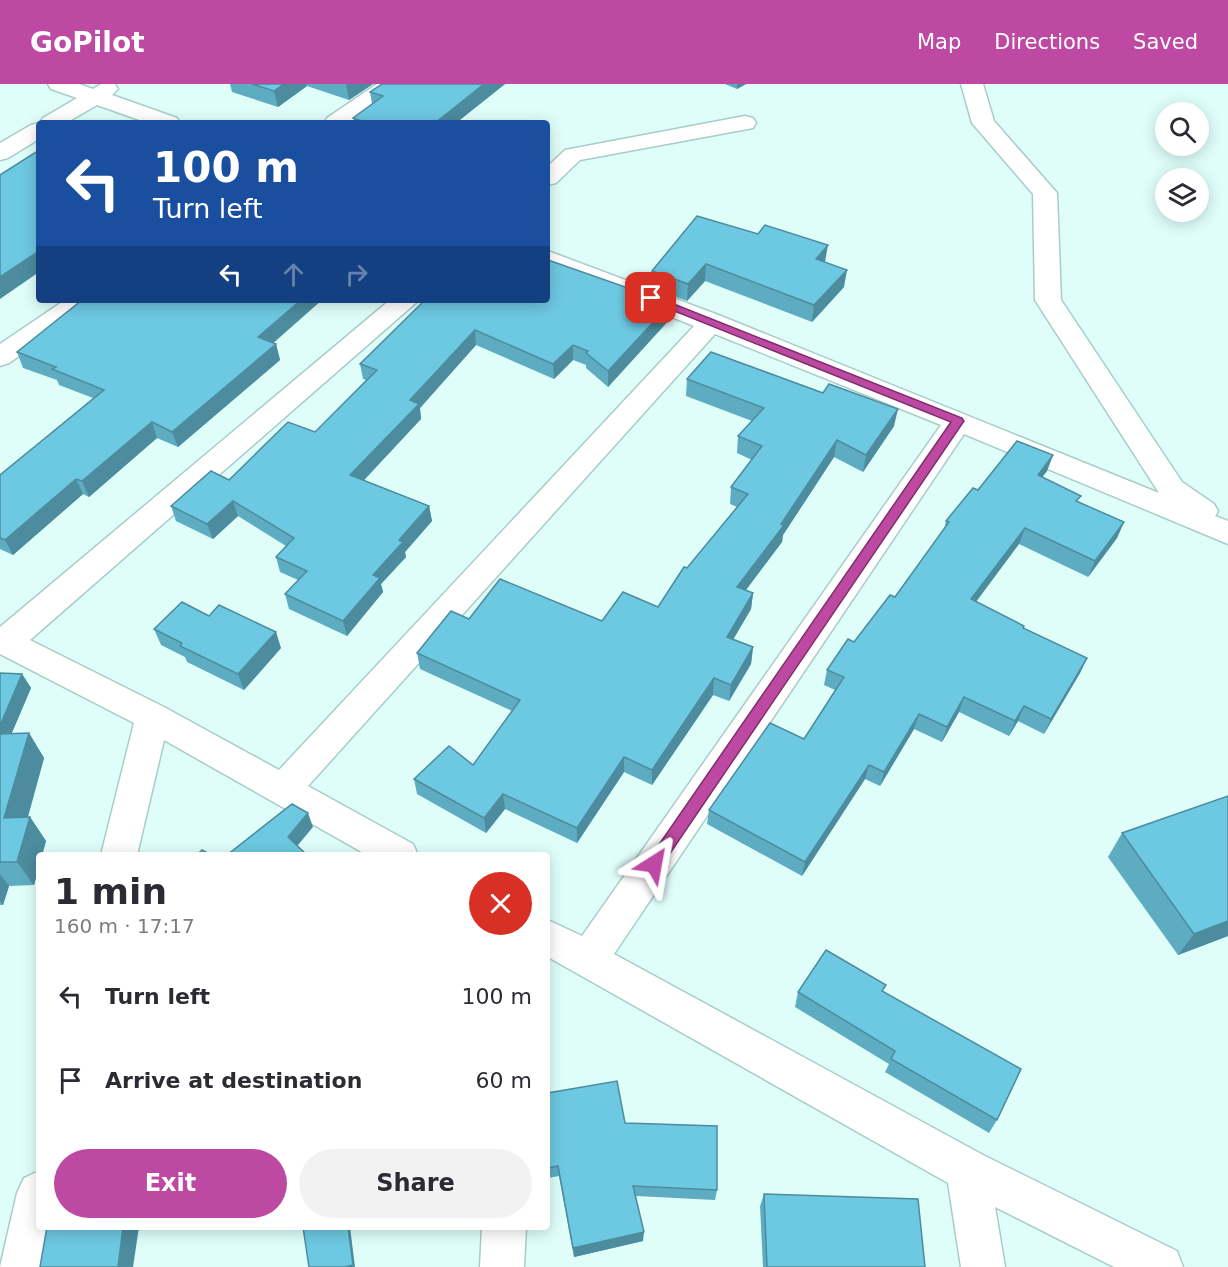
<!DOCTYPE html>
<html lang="en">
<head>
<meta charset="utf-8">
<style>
  body { margin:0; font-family:"DejaVu Sans",sans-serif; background:#f2f2f3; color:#2b2b33; height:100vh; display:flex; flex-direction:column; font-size:22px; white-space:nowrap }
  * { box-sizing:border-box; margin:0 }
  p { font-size:20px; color:#7c7c81 }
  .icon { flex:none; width:33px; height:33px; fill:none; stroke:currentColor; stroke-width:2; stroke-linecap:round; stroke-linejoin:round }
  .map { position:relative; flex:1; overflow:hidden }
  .side { position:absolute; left:36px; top:768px; width:514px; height:378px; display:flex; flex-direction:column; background:#fff; border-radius:6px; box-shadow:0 3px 15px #0003 }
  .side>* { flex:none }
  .banner { position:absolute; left:36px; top:36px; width:514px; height:183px; border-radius:6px; box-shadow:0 3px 15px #0003; background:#1a4fa0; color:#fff; overflow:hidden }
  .buttons { position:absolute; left:1155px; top:18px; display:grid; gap:12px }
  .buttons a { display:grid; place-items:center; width:54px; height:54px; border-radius:50%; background:#fff; box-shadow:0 3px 15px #0003; font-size:30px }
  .pin { position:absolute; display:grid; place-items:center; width:51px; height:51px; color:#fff; margin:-26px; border-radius:12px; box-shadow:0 3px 9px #0006 }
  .me { position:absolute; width:66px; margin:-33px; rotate:34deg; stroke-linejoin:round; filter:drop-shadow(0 0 4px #0008) }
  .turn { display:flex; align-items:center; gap:21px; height:126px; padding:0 18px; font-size:27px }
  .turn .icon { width:78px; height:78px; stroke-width:2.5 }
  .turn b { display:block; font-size:42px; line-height:51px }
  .lanes { display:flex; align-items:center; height:57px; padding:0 18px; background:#0003; justify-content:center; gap:30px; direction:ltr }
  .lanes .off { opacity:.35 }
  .round { display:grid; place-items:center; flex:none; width:63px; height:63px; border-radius:32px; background:#f2f2f3 }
  .headline { display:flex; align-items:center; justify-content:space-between; height:102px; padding:0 18px }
  h1 { font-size:36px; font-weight:700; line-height:45px }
  .primary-button { display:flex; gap:12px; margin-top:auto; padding:12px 18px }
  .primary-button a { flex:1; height:69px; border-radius:36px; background:#be49a2; color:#fff; font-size:24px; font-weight:700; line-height:69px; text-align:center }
  .primary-button a+a { background:#f2f2f3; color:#2b2b33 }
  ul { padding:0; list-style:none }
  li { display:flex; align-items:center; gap:18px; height:84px; padding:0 18px }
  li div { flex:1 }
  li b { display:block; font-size:22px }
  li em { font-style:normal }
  header { display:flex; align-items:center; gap:36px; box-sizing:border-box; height:84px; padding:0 30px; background:#be49a2; color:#fff }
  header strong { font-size:28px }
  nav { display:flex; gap:33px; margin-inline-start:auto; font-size:21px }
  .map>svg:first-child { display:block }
</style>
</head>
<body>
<header>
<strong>GoPilot</strong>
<nav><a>Map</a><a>Directions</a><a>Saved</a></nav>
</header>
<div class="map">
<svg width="1228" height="1183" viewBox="0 0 1228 1183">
  <rect width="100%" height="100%" fill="#dffefa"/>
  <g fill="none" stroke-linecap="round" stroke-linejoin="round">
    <defs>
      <g id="street">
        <path d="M 48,0 L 79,0 L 93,5 L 101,0 L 115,0 L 118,5 L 112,11 L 177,34 L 180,39 L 148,39 L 97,21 L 66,39 L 40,39 L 43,34 L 77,14 L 51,5 Z"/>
        <path d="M 377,0 L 402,0 L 349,39 L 324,39 L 327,34 Z"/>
        <path d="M 961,0 L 983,0 L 994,37 L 1057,109 L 1061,216 L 1182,398 L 1214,420 L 1218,427 L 1215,432 L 1228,437 L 1228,460 L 964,350 L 614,870 L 983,1071 L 1177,1167 L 1183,1183 L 1114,1183 L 995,1123 L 1005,1183 L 961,1183 L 948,1099 L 548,873 L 548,836 L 582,852 L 941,341 L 715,250 L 308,702 L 413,760 L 418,771 L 367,771 L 164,656 L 137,771 L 101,771 L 134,639 L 0,570 L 0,543 L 390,216 L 419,216 L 30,556 L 164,623 L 279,686 L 694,242 L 548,183 L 548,167 L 721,232 L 1159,409 L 1035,216 L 1033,110 L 972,39 Z"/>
        <path d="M 745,32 L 753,34 L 756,39 L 753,44 L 580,76 L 556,99 L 548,101 L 548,82 L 565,66 Z"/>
        <path d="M 39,39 L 39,55 L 8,74 L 0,76 L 0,59 L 31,41 Z"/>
        <path d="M 65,216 L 95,216 L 91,222 L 9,279 L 0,282 L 0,260 Z"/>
        <path d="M 39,1087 L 39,1143 L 53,1143 L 43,1183 L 0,1183 L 17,1109 L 24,1094 Z"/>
        <path d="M 482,1143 L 526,1143 L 524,1183 L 480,1183 Z"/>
      </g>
    </defs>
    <use href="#street" stroke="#a7cdc8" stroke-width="3"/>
    <use href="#street" fill="#fff" fill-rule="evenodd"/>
  </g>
  <g fill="#5eacc2">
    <path d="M 230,0 L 373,0 L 349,16 L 307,2 L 278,23 L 232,8 Z"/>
    <path d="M 382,0 L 505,0 L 456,39 L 354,39 L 353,34 L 372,20 L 370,8 Z"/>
    <path d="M 725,0 L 746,0 L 737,5 Z"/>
    <path d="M 697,132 L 825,178 L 844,203 L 812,238 L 705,197 L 687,217 L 651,203 L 652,187 Z"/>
    <path d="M 425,216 L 671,219 L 670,235 L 608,303 L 586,284 L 586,281 L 573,276 L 554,295 L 476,261 L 420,324 L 421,335 L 363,396 L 429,422 L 432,437 L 405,468 L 406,473 L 381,500 L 383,508 L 347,552 L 289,525 L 285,510 L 298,496 L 280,488 L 276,473 L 286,462 L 238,432 L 213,455 L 176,437 L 171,422 L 229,396 L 315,348 L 366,296 L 363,295 L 360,280 Z"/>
    <path d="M 273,259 L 276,260 L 280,276 L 178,363 L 157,354 L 89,413 L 83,410 L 13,471 L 0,465 L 0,391 L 93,314 L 59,301 L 57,296 L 23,284 L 17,268 Z"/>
    <path d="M 687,295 L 894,342 L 863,388 L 834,373 L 783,451 L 782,458 L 746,506 L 753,509 L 751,525 L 733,556 L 753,563 L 751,580 L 729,617 L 713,611 L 652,701 L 624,688 L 577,759 L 505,725 L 486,749 L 417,710 L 414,695 L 473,681 L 512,627 L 420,585 L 417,569 L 469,535 L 602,537 L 658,523 L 687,484 L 737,423 L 730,420 L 731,403 L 752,376 L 737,369 L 738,352 L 752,337 L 686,312 Z"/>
    <path d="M 1053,371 L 1047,387 L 1042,393 L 1078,418 L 1124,438 L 1117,454 L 1088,493 L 1019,460 L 976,518 L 1023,544 L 1087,574 L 1080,589 L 1044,650 L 1018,637 L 1009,652 L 959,628 L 942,658 L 914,645 L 880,702 L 865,695 L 802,792 L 707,740 L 709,726 L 804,655 L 835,606 L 824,601 L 827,586 L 854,558 L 895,513 L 944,446 L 946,437 L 978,406 Z"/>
    <path d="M 209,532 L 281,564 L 244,606 L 187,578 L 185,573 L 161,561 L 154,545 Z"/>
    <path d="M 0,589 L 22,590 L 31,604 L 11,650 L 29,649 L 44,674 L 28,733 L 30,733 L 46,757 L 34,801 L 9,802 L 3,821 L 0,821 Z"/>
    <path d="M 1122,749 L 1228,852 L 1178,871 L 1108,773 Z"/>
    <path d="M 798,908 L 883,908 L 997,1036 L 989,1049 L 885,988 L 889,980 L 795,923 Z"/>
    <path d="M 548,1009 L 625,1039 L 717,1106 L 715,1116 L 636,1112 L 643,1157 L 574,1173 L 559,1092 L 548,1094 Z"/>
    <path d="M 764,1110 L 925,1183 L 763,1183 L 760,1122 Z"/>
  </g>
  <g fill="#4c8c9e">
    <path d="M 284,0 L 306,0 L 307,2 L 278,23 L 274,7 Z"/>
    <path d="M 347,0 L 373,0 L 349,16 L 346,1 Z"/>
    <path d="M 484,0 L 505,0 L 456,39 L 435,39 Z"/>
    <path d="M 737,0 L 746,0 L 737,5 Z"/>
    <path d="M 828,161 L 825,178 L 813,192 L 816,175 Z"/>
    <path d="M 39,167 L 39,188 L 0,215 L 0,193 Z"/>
    <path d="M 706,180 L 705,197 L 687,217 L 688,200 Z"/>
    <path d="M 847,186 L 844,203 L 812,238 L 814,221 Z"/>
    <path d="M 301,216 L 322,216 L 262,269 L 258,253 Z"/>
    <path d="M 671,219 L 670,235 L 608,303 L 608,287 Z"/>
    <path d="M 475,246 L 476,261 L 420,324 L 421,335 L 354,407 L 350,391 L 410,316 Z"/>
    <path d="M 276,260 L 280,276 L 178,363 L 172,348 Z"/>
    <path d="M 573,261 L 573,276 L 554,295 L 553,280 Z"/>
    <path d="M 898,325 L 894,342 L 863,388 L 866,371 Z"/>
    <path d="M 152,338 L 157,354 L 89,413 L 82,397 Z"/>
    <path d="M 837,356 L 834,373 L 783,451 L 782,458 L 736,519 L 737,503 L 781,440 Z"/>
    <path d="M 1053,371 L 1047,387 L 1032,407 L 1038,391 Z"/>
    <path d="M 76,395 L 83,410 L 13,471 L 5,456 Z"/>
    <path d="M 233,417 L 238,432 L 213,455 L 207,440 Z"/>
    <path d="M 429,422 L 432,437 L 405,468 L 406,473 L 381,500 L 383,508 L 347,552 L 343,537 L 373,491 L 399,456 Z"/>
    <path d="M 1124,438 L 1117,454 L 1088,493 L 1095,477 Z"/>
    <path d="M 1025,444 L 1019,460 L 966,531 L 971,515 Z"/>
    <path d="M 753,509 L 751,525 L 725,569 L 727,553 Z"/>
    <path d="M 276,548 L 281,564 L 244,606 L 238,590 Z"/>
    <path d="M 753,563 L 751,580 L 729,617 L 731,601 Z"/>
    <path d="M 1087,574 L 1080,589 L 1044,650 L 1051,635 Z"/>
    <path d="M 22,590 L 31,604 L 3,670 L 0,666 L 0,642 Z"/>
    <path d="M 714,594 L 713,611 L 652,701 L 652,686 Z"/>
    <path d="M 964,613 L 959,628 L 942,658 L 947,643 Z"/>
    <path d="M 1024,622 L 1018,637 L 1009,652 L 1015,637 Z"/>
    <path d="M 919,630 L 914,645 L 880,702 L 884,688 Z"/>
    <path d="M 29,649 L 44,674 L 21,757 L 4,734 Z"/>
    <path d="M 624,673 L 624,688 L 577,759 L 577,744 Z"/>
    <path d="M 869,681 L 865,695 L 802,792 L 805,778 Z"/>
    <path d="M 503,710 L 505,725 L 486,749 L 484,734 Z"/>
    <path d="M 308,729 L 313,743 L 293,767 L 288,753 Z"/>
    <path d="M 30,733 L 46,757 L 42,771 L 39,771 L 39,782 L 34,801 L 17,778 Z"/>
    <path d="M 0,790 L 9,802 L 3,821 L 0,817 Z"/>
    <path d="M 1228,837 L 1228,852 L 1178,871 L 1194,850 Z"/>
    <path d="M 123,1143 L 139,1143 L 133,1183 L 118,1183 Z"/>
    <path d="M 348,1143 L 350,1143 L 355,1183 L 345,1183 Z"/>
    <path d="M 644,1148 L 643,1157 L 574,1173 L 573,1164 Z"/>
  </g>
  <g fill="#6dc8e1" stroke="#4c8c9e" stroke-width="1.5">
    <path d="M 252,0 L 284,0 L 274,7 Z"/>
    <path d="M 382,0 L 484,0 L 435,39 L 367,39 L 353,34 L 383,12 L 370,8 Z"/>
    <path d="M 39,66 L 39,167 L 0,193 L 0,91 Z"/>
    <path d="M 697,132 L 758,150 L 765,141 L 828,161 L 816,175 L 847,186 L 814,221 L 706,180 L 688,200 L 652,187 Z"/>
    <path d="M 548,176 L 671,219 L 608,287 L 586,269 L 588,267 L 573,261 L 553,280 L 475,246 L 410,316 L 419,320 L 350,391 L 429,422 L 399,456 L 403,458 L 373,491 L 380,494 L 343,537 L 285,510 L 307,487 L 276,473 L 294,454 L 233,417 L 207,440 L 171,422 L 211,387 L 229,396 L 288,338 L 315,348 L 377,286 L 360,280 L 425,216 L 548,216 Z"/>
    <path d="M 82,216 L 301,216 L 258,253 L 276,260 L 172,348 L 152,338 L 82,397 L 76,395 L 5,456 L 0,454 L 0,391 L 104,306 L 52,285 L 56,283 L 17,268 Z"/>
    <path d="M 711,268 L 823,309 L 829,300 L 898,325 L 866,371 L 837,356 L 781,440 L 784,441 L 737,503 L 753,509 L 727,553 L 753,563 L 731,601 L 714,594 L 652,686 L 624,673 L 577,744 L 503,710 L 484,734 L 414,695 L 449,662 L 473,681 L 520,616 L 417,569 L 451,527 L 469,535 L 500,495 L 602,537 L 623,508 L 658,523 L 684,483 L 687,484 L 748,410 L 731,403 L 762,362 L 738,352 L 764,324 L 687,295 Z"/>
    <path d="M 1017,357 L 1053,371 L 1038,391 L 1081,412 L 1076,417 L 1124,438 L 1095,477 L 1025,444 L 971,515 L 1024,542 L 1023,544 L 1087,574 L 1051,635 L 1024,622 L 1015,637 L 964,613 L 947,643 L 919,630 L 884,688 L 869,681 L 805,778 L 709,726 L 770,639 L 804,655 L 844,593 L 827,586 L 848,555 L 854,558 L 890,511 L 895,513 L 949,438 L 946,437 L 973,404 L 978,406 Z"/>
    <path d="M 182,518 L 209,532 L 219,521 L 276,548 L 238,590 L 180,562 L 182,559 L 154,545 Z"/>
    <path d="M 0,589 L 22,590 L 0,642 Z"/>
    <path d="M 29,649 L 4,734 L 30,733 L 17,778 L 0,778 L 0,650 Z"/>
    <path d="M 1228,712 L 1228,837 L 1194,850 L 1122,749 Z"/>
    <path d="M 292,720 L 308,729 L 288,753 L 307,771 L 227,771 Z"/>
    <path d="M 202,766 L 211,771 L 197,771 Z"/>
    <path d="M 826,866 L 886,901 L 882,907 L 1021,985 L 997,1036 L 891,975 L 895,967 L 798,908 Z"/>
    <path d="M 617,997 L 625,1039 L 717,1042 L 717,1106 L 633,1102 L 644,1148 L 573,1164 L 558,1082 L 548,1084 L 548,1009 Z"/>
    <path d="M 764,1110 L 918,1115 L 925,1183 L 767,1183 Z"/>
    <path d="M 47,1143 L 123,1143 L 118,1183 L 40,1183 Z"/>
    <path d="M 303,1143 L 348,1143 L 353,1181 L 345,1183 L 309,1183 Z"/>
  </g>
  <path fill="#be49a2" stroke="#7c2f69" stroke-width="1.5" d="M 651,211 L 962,334 L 964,337 L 660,784 L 654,786 L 649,784 L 647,780 L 649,775 L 951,338 L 647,216 L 647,212 Z"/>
</svg>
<div class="buttons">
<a><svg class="icon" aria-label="search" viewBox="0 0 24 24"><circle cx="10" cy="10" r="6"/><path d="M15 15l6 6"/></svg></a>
<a><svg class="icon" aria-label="layers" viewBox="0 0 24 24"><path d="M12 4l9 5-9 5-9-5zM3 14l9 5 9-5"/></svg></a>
</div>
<div class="pin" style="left:651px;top:214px;background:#d93025"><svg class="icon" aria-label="arrive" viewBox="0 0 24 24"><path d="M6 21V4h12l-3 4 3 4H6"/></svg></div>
<svg class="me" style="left:654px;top:780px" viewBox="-20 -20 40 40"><path d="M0-17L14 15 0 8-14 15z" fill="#be49a2" stroke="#fff" stroke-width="4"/></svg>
<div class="banner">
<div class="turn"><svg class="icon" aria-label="left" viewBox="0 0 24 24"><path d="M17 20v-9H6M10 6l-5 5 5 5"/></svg><div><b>100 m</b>Turn left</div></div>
<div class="lanes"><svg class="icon" aria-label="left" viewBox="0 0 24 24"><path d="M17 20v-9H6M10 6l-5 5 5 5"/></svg><svg class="icon off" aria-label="ahead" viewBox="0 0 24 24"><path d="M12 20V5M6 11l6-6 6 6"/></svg><svg class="icon off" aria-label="right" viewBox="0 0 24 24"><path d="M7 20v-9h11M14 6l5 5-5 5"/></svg></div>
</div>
<section class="side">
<div class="headline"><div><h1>1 min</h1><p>160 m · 17:17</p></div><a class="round" style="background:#d93025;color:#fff"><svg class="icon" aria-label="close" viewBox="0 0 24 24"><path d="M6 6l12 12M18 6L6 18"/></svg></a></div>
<ul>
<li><svg class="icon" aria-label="left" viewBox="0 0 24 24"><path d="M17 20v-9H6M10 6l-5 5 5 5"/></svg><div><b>Turn left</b></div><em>100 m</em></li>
<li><svg class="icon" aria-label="arrive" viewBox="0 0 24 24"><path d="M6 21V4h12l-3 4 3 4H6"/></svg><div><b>Arrive at destination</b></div><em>60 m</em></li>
</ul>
<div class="primary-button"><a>Exit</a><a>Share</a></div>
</section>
</div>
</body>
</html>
